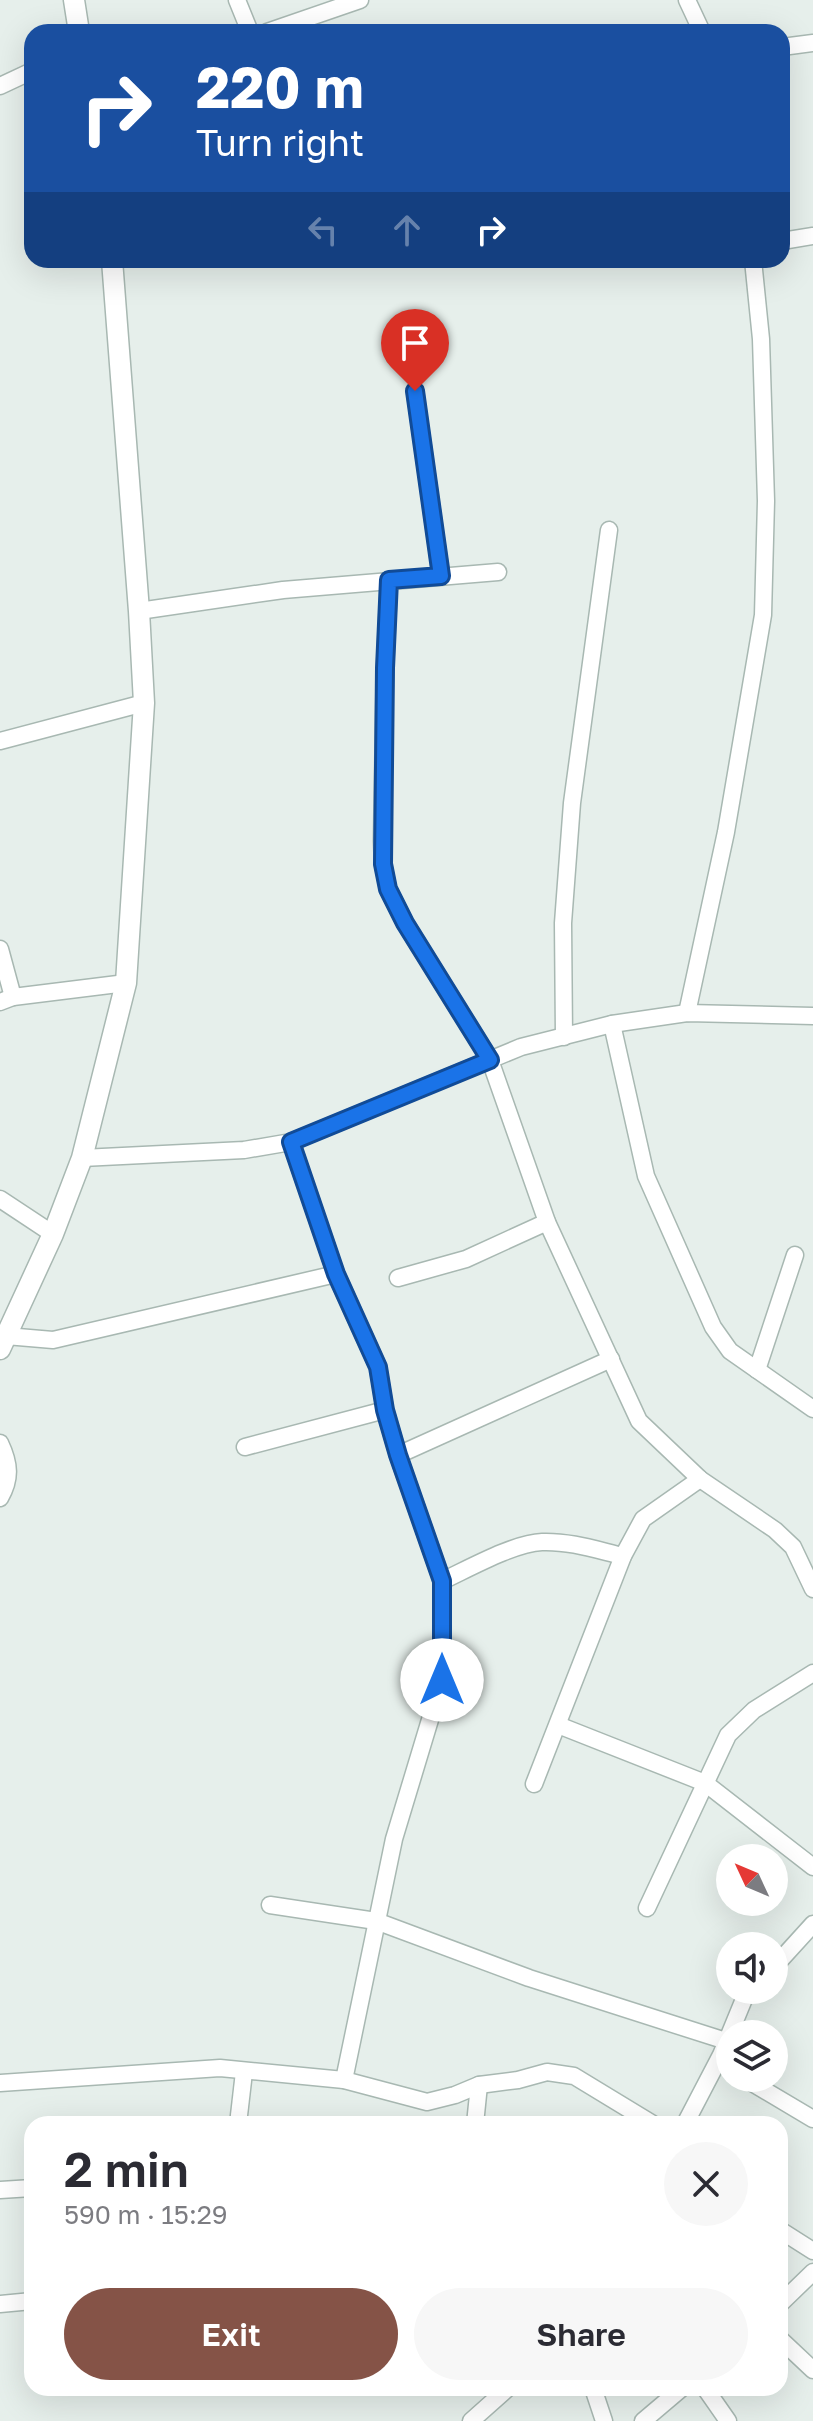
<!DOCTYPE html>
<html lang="en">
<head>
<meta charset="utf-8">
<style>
  body { margin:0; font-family:"Golos Text",sans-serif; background:#f7f7f7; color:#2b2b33; height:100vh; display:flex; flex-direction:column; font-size:30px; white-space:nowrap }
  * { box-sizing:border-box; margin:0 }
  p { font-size:26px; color:#7c7c81 }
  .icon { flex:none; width:44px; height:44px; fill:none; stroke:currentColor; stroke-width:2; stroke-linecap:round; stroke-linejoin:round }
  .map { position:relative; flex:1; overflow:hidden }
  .side { position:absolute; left:24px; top:2116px; width:764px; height:280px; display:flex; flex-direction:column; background:#fff; border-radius:24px; box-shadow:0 8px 32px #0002 }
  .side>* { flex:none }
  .hud { position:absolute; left:24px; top:24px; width:766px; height:244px; border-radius:24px; box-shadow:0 8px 32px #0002; background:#1a4fa0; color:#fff; overflow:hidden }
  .needle { width:52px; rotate:314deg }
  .controls { position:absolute; left:716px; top:1844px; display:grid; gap:16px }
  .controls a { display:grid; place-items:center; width:72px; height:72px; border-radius:50%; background:#fff; box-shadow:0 8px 32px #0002; font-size:40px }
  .pin { position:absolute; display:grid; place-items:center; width:68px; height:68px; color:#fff; margin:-82px -34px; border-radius:50% 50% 50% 0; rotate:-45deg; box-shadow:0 0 8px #0007 }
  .pin .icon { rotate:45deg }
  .me { position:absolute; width:88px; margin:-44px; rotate:0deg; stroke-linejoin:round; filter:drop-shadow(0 0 6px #0008) }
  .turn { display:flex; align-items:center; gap:28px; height:168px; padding:0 40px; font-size:36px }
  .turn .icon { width:104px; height:104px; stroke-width:2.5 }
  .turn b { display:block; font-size:56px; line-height:68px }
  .lanes { display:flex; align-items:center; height:76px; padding:0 40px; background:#0003; justify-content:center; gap:40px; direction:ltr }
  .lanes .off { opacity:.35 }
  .round { display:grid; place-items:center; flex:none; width:84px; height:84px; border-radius:42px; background:#f7f7f7 }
  .overview { display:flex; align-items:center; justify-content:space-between; height:136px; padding:0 40px }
  h1 { font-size:48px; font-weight:600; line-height:60px }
  .button { display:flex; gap:16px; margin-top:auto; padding:16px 40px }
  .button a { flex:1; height:92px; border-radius:48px; background:#855347; color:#fff; font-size:32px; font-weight:600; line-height:92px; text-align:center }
  .button a+a { background:#f7f7f7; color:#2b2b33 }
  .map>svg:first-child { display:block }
</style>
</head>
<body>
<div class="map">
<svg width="813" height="2421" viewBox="0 0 813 2421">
  <rect width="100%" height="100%" fill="#e6efeb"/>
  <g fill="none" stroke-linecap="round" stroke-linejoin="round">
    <defs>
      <g id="minor">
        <path d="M 237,0 L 250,32"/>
        <path d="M 687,0 L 702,32"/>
        <path d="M 267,32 L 360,0"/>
        <path d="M 782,47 L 813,43"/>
        <path d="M 0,86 L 32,71"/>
        <path d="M 782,241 L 813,236"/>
        <path d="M 415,391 L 441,576"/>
        <path d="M 389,580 L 385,668 L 382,841 L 383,864 L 388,889 L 405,923 L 490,1060 L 547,1222 L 639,1421 L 700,1479 L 775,1530 L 793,1547 L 813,1589"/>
        <path d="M 139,611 L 283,590 L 498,572"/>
        <path d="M 0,741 L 144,703"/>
        <path d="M 0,949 L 13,997"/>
        <path d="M 0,1002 L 13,997 L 126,983"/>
        <path d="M 687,1013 L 726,832 L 763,615 L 766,501 L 761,339 L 753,260"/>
        <path d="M 612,1024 L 646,1176 L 713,1327 L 730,1351 L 813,1409"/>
        <path d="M 564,1037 L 563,923 L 572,803 L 609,530"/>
        <path d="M 291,1142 L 336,1274 L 378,1367 L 385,1410 L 398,1455 L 442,1581 L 442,1680 L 394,1839 L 344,2080"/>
        <path d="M 82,1158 L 244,1150 L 291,1142 L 521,1047 L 612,1024 L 687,1013 L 813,1016"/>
        <path d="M 0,1199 L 53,1234"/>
        <path d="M 398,1278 L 466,1259 L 547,1222"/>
        <path d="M 6,1336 L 53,1340 L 336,1274"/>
        <path d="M 757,1370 L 795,1255"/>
        <path d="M 0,1443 C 10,1464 11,1479 0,1498"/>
        <path d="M 245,1447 L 385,1410"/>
        <path d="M 398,1455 L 611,1359"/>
        <path d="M 442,1581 C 468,1569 514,1543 542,1542 C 570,1541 597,1550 623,1556"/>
        <path d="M 558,1725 L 705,1783 L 813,1867"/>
        <path d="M 534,1784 L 623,1556 L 643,1519 L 700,1479"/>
        <path d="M 270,1905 L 376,1921 L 529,1978 L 726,2041"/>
        <path d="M 647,1908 L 728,1735 L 754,1710 L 813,1673"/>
        <path d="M 774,1967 L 813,1924"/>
        <path d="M 744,2078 L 813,2119"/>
        <path d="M 0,2083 L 220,2068 L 344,2080 L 427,2102 L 455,2095 L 479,2085 L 518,2080 L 547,2072 L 574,2076 L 653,2124"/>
        <path d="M 238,2124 L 244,2072"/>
        <path d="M 475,2124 L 479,2085"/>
        <path d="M 685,2124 L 721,2055 L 744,1999 L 753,1990"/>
        <path d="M 0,2190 L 32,2188"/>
        <path d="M 780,2230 L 813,2251"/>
        <path d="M 0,2304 L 32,2301"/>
        <path d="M 780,2304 L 813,2272"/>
        <path d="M 780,2339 L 813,2370"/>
        <path d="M 593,2388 L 604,2421"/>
        <path d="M 705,2388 L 728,2421"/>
        <path d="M 471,2421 L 508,2388"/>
        <path d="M 643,2421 L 682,2388"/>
      </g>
      <g id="tertiary">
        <path d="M 74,0 L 79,32"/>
        <path d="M 0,1349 L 53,1234 L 82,1158 L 126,983 L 144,703 L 139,611 L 112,260"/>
      </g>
    </defs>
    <use href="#minor" stroke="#a8b8b2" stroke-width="19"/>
    <use href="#tertiary" stroke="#a8b8b2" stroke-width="23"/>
    <use href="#minor" stroke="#fff" stroke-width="16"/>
    <use href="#tertiary" stroke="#fff" stroke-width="20"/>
  </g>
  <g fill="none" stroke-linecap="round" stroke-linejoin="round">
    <defs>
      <path id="route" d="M 415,391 L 441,576 L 389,580 L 385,668 L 383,864 L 388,889 L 405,923 L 490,1060 L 291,1142 L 336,1274 L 378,1367 L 385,1410 L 398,1455 L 442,1581 L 442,1680"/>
    </defs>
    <use href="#route" stroke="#114b97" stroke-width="20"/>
    <use href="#route" stroke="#1a73e8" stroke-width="14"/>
  </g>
</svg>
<div class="controls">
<a><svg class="needle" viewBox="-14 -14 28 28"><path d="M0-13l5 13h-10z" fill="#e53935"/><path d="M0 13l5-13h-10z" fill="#7c7c81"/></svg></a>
<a><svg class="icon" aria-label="sound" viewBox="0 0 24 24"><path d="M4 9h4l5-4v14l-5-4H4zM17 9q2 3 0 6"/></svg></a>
<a><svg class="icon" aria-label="layers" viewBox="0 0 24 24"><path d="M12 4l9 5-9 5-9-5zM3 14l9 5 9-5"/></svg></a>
</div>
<div class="pin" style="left:415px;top:391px;background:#d93025"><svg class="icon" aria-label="arrive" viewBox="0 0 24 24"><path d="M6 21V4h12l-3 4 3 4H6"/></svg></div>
<svg class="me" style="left:442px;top:1680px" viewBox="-20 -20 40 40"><circle r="19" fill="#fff"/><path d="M0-13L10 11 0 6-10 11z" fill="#1a73e8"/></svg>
<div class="hud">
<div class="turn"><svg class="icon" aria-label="right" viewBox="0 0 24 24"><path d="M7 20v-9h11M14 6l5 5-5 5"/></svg><div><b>220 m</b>Turn right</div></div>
<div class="lanes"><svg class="icon off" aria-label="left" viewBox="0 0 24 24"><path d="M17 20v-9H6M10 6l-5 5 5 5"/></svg><svg class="icon off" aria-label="ahead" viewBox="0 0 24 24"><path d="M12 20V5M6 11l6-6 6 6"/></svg><svg class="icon" aria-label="right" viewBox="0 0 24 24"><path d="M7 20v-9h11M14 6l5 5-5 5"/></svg></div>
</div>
<section class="side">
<div class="overview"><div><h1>2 min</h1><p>590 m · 15:29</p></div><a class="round"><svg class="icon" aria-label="close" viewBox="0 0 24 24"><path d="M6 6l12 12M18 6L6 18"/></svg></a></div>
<div class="button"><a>Exit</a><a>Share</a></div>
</section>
</div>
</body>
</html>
